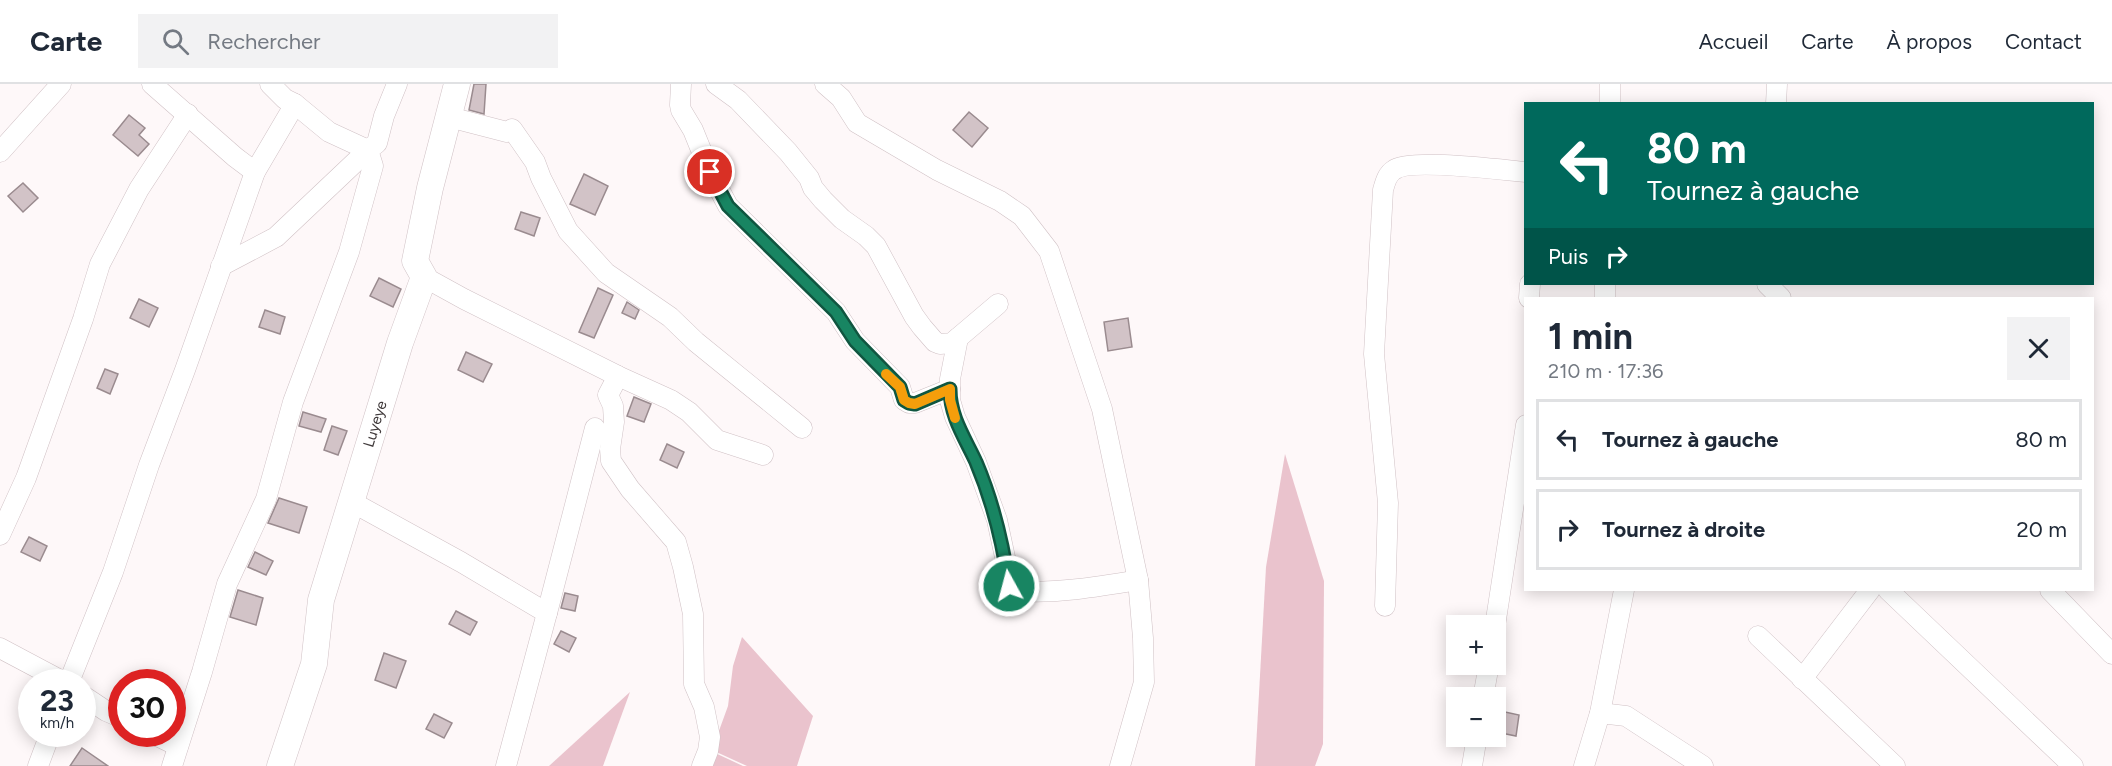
<!DOCTYPE html>
<html lang="fr">
<head>
<meta charset="utf-8">
<style>
  body { margin:0; font-family:Figtree,sans-serif; background:#f2f2f3; color:#1f2937; height:100vh; display:flex; flex-direction:column; font-size:22px; white-space:nowrap }
  * { box-sizing:border-box; margin:0 }
  p { font-size:20px; color:#747a83 }
  .icon { flex:none; width:33px; height:33px; fill:none; stroke:currentColor; stroke-width:2; stroke-linecap:round; stroke-linejoin:round }
  .map { position:relative; flex:1; overflow:hidden }
  .side { position:absolute; left:1524px; top:213px; width:570px; height:294px; display:flex; flex-direction:column; background:#fff; border-radius:0px; box-shadow:0 3px 15px #0003 }
  .side>* { flex:none }
  .hud { position:absolute; left:1524px; top:18px; width:570px; height:183px; border-radius:0px; box-shadow:0 3px 15px #0003; background:#00695c; color:#fff; overflow:hidden }
  .buttons { position:absolute; left:1446px; top:531px; display:grid; gap:12px }
  .buttons a { display:grid; place-items:center; width:60px; height:60px; border-radius:0px; background:#fff; box-shadow:0 3px 15px #0003; font-size:30px }
  .speed { position:absolute; left:18px; top:585px; display:flex; gap:12px; font-size:30px; font-weight:700; text-align:center }
  .speed>* { display:grid; place-content:center; width:78px; height:78px; border-radius:50%; background:#fff; box-shadow:0 3px 15px #0003; line-height:1 }
  .speed small { font-size:15px; font-weight:400 }
  .speed .limit { border:9px solid #d22; background:#fff; color:#111 }
  .pin { position:absolute; display:grid; place-items:center; width:51px; height:51px; color:#fff; margin:-26px; border:3px solid #fff; border-radius:50%; box-shadow:0 2px 6px #0007 }
  .me { position:absolute; width:66px; margin:-33px; rotate:353deg; stroke-linejoin:round; filter:drop-shadow(0 0 4px #0008) }
  .turn { display:flex; align-items:center; gap:21px; height:126px; padding:0 24px; font-size:27px }
  .turn .icon { width:78px; height:78px; stroke-width:2.5 }
  .turn b { display:block; font-size:42px; line-height:51px }
  .then { display:flex; align-items:center; height:57px; padding:0 24px; background:#0003; gap:12px; font-size:22px }
  .round { display:grid; place-items:center; flex:none; width:63px; height:63px; border-radius:0px; background:#f2f2f3 }
  .headline { display:flex; align-items:center; justify-content:space-between; height:102px; padding:0 24px }
  h1 { font-size:36px; font-weight:700; line-height:45px }
  ul { padding:0; list-style:none }
  li { display:flex; align-items:center; gap:18px; height:81px; margin:0 12px 9px; padding:0 12px; border:3px solid #e0e1e3; border-radius:0px }
  li div { flex:1 }
  li b { display:block; font-size:22px }
  li em { font-style:normal }
  header { display:flex; align-items:center; gap:36px; box-sizing:border-box; height:84px; padding:0 30px; background:#fff; border-bottom:2px solid #e0e1e3 }
  header strong { font-size:28px }
  nav { display:flex; gap:33px; margin-inline-start:auto; font-size:21px }
  .search { width:420px; height:54px; background:#f2f2f3; display:flex; align-items:center; gap:15px; box-sizing:border-box; padding:0 21px; border-radius:0px; color:#747a83; font-size:22px }
  .map>svg:first-child { display:block }
</style>
</head>
<body>
<header>
<strong>Carte</strong>
<div class="search"><svg class="icon" aria-label="search" viewBox="0 0 24 24"><circle cx="10" cy="10" r="6"/><path d="M15 15l6 6"/></svg>Rechercher</div>
<nav><a>Accueil</a><a>Carte</a><a>À propos</a><a>Contact</a></nav>
</header>
<div class="map">
<svg width="2112" height="682" viewBox="0 0 2112 682">
  <rect width="100%" height="100%" fill="#fef8f9"/>
  <g fill="#eac3cd">
    <path d="M 1285,370 L 1324,497 L 1323,660 L 1315,682 L 1255,682 L 1266,483 Z"/>
    <path d="M 742,553 L 813,632 L 797,682 L 747,682 L 712,666 L 728,622 L 733,582 Z"/>
    <path d="M 630,608 L 603,682 L 549,682 Z"/>
    <path d="M 713,668 L 743,682 L 706,682 Z"/>
  </g>
  <g fill="#d2c3c7" stroke="#9a8b8f" stroke-width="1.5">
    <path d="M 474,0 L 486,0 L 484,30 L 469,26 Z"/>
    <path d="M 969,28 L 988,44 L 972,63 L 953,46 Z"/>
    <path d="M 129,31 L 145,44 L 139,51 L 149,60 L 138,72 L 113,51 Z"/>
    <path d="M 584,90 L 608,102 L 595,131 L 570,120 Z"/>
    <path d="M 23,99 L 38,114 L 23,128 L 8,112 Z"/>
    <path d="M 521,128 L 540,134 L 534,152 L 515,145 Z"/>
    <path d="M 379,194 L 401,205 L 393,223 L 370,212 Z"/>
    <path d="M 598,204 L 613,211 L 594,254 L 579,248 Z"/>
    <path d="M 139,215 L 158,224 L 149,243 L 130,234 Z"/>
    <path d="M 627,218 L 639,226 L 635,235 L 622,229 Z"/>
    <path d="M 265,226 L 285,233 L 280,250 L 259,243 Z"/>
    <path d="M 1128,234 L 1132,263 L 1108,267 L 1104,238 Z"/>
    <path d="M 466,268 L 492,280 L 483,298 L 458,286 Z"/>
    <path d="M 105,285 L 118,290 L 110,310 L 97,304 Z"/>
    <path d="M 634,313 L 651,320 L 644,338 L 627,332 Z"/>
    <path d="M 303,328 L 326,335 L 321,348 L 299,342 Z"/>
    <path d="M 332,342 L 347,347 L 338,371 L 324,366 Z"/>
    <path d="M 667,360 L 684,368 L 677,384 L 660,376 Z"/>
    <path d="M 279,414 L 307,423 L 299,449 L 268,439 Z"/>
    <path d="M 29,453 L 47,462 L 40,477 L 21,468 Z"/>
    <path d="M 255,468 L 273,477 L 266,491 L 248,483 Z"/>
    <path d="M 238,506 L 263,514 L 256,541 L 230,533 Z"/>
    <path d="M 565,509 L 578,512 L 575,527 L 561,524 Z"/>
    <path d="M 456,527 L 477,538 L 470,551 L 449,540 Z"/>
    <path d="M 561,547 L 576,554 L 569,568 L 554,560 Z"/>
    <path d="M 384,569 L 406,577 L 396,604 L 375,596 Z"/>
    <path d="M 1496,626 L 1519,631 L 1516,652 L 1496,648 Z"/>
    <path d="M 434,630 L 452,639 L 444,654 L 426,645 Z"/>
    <path d="M 82,664 L 108,682 L 70,682 Z"/>
  </g>
  <g fill="none" stroke-linecap="round" stroke-linejoin="round">
    <defs>
      <g id="minor">
        <path d="M 152,0 L 235,73 L 255,88"/>
        <path d="M 681,0 L 680,21 L 681,26 L 693,46 L 710,88 L 728,122 L 836,228 L 855,257 L 900,303 L 904,316 L 909,319 L 915,319 L 950,305"/>
        <path d="M 716,0 L 738,16 L 788,68 L 809,94 L 813,104 L 823,116 L 842,135 L 866,152 L 876,162 L 914,232 L 922,243 L 935,258 L 940,260 L 952,259 L 998,220"/>
        <path d="M 825,0 L 841,14 L 857,39 L 937,86 L 1000,117 L 1022,132 L 1049,167 L 1102,325 L 1138,496 L 1143,554 L 1144,598 L 1120,682"/>
        <path d="M 1610,20 L 1610,0"/>
        <path d="M 1776,20 L 1777,0"/>
        <path d="M 449,33 L 507,48 L 512,45 L 535,78 L 541,94 L 568,147 L 606,189 L 670,233 L 696,258 L 802,344"/>
        <path d="M 0,68 L 61,0"/>
        <path d="M 221,182 L 276,153 L 368,66 L 329,48 L 295,20 L 285,15 L 270,0"/>
        <path d="M 424,193 L 464,215 L 618,292 L 671,316 L 689,328 L 717,356 L 763,371"/>
        <path d="M 1767,200 L 1781,214"/>
        <path d="M 1529,214 L 1530,200"/>
        <path d="M 1605,214 L 1605,200"/>
        <path d="M 958,254 L 950,295 L 950,316 L 955,333 L 976,378 L 997,436 L 1006,478 L 1010,505 L 1013,507 C 1055,510 1097,503 1138,496"/>
        <path d="M 618,292 L 608,311 L 613,322 L 614,338 L 610,365 L 611,377 L 630,405 L 676,458 L 683,483 L 693,530 L 694,600 L 704,623 L 710,653 L 708,667 L 702,682"/>
        <path d="M 350,417 L 461,478 L 547,529 L 506,682"/>
        <path d="M 0,451 L 26,394 L 83,235 L 100,180 L 139,105 L 188,30"/>
        <path d="M 1888,506 L 2073,682"/>
        <path d="M 2050,506 L 2112,570"/>
        <path d="M 1385,522 L 1388,419 L 1374,270 L 1383,106 C 1385,99 1387,90 1394,86 C 1410,74 1502,86 1526,88"/>
        <path d="M 547,529 L 595,344"/>
        <path d="M 1495,542 L 1526,341"/>
        <path d="M 1758,552 L 1895,682"/>
        <path d="M 0,564 L 64,598"/>
        <path d="M 1802,595 L 1870,506"/>
        <path d="M 69,598 L 113,488 L 149,381 L 185,286 L 255,88 L 295,20"/>
        <path d="M 82,611 L 106,627 L 122,634"/>
        <path d="M 1483,614 L 1489,580"/>
        <path d="M 1600,629 L 1626,632 L 1703,682"/>
        <path d="M 153,650 L 178,662"/>
        <path d="M 38,682 L 50,650"/>
        <path d="M 172,682 L 202,588 L 227,500 L 266,415 L 293,318 L 349,168 L 373,82 L 368,66 L 377,59 L 384,32 L 397,0"/>
        <path d="M 1472,682 L 1477,652"/>
        <path d="M 1584,682 L 1600,629 L 1624,506"/>
      </g>
      <g id="tertiary">
        <path id="s1" d="M 280,682 L 314,580 L 321,516 L 400,259 L 424,193 L 415,177 L 430,104 L 457,0"/>
      </g>
    </defs>
    <use href="#minor" stroke="#d0c1c5" stroke-width="21"/>
    <use href="#tertiary" stroke="#d0c1c5" stroke-width="27"/>
    <use href="#minor" stroke="#fff" stroke-width="20"/>
    <use href="#tertiary" stroke="#fff" stroke-width="26"/>
  </g>
  <g fill="none" stroke-linecap="round" stroke-linejoin="round">
    <defs>
      <path id="route" d="M 710,88 L 728,122 L 836,228 L 855,257 L 900,303 L 904,316 L 909,319 L 915,320 L 950,305 C 950,333 965,354 976,378 C 993,418 1003,460 1009,502"/>
    </defs>
    <use href="#route" stroke="#105640" stroke-width="15"/>
    <use href="#route" stroke="#188562" stroke-width="10"/>
    <path stroke="#f59e0b" stroke-width="10" d="M 886,290 L 900,303 L 904,316 L 909,319 L 915,320 L 950,305 L 950,316 L 955,334"/>
  </g>
  <g text-anchor="middle" stroke-width="6" stroke-linejoin="round" paint-order="stroke">
    <g font-size="15" fill="#413b3c" stroke="#fff">
      <text dy="5" stroke="none"><textPath href="#s1" startOffset="356">Luyeye</textPath></text>
    </g>
  </g>
</svg>
<div class="buttons">
<a>+</a>
<a>−</a>
</div>
<div class="speed"><div>23<small>km/h</small></div><div class="limit">30</div></div>
<div class="pin" style="left:710px;top:88px;background:#d93025"><svg class="icon" aria-label="arrive" viewBox="0 0 24 24"><path d="M6 21V4h12l-3 4 3 4H6"/></svg></div>
<svg class="me" style="left:1009px;top:502px" viewBox="-20 -20 40 40"><circle r="17" fill="#188562" stroke="#fff" stroke-width="3"/><path d="M0-11L8 9 0 5-8 9z" fill="#fff"/></svg>
<div class="hud">
<div class="turn"><svg class="icon" aria-label="left" viewBox="0 0 24 24"><path d="M17 20v-9H6M10 6l-5 5 5 5"/></svg><div><b>80 m</b>Tournez à gauche</div></div>
<div class="then">Puis<svg class="icon" aria-label="right" viewBox="0 0 24 24"><path d="M7 20v-9h11M14 6l5 5-5 5"/></svg></div>
</div>
<section class="side">
<div class="headline"><div><h1>1 min</h1><p>210 m · 17:36</p></div><a class="round"><svg class="icon" aria-label="close" viewBox="0 0 24 24"><path d="M6 6l12 12M18 6L6 18"/></svg></a></div>
<ul>
<li><svg class="icon" aria-label="left" viewBox="0 0 24 24"><path d="M17 20v-9H6M10 6l-5 5 5 5"/></svg><div><b>Tournez à gauche</b></div><em>80 m</em></li>
<li><svg class="icon" aria-label="right" viewBox="0 0 24 24"><path d="M7 20v-9h11M14 6l5 5-5 5"/></svg><div><b>Tournez à droite</b></div><em>20 m</em></li>
</ul>
</section>
</div>
</body>
</html>
